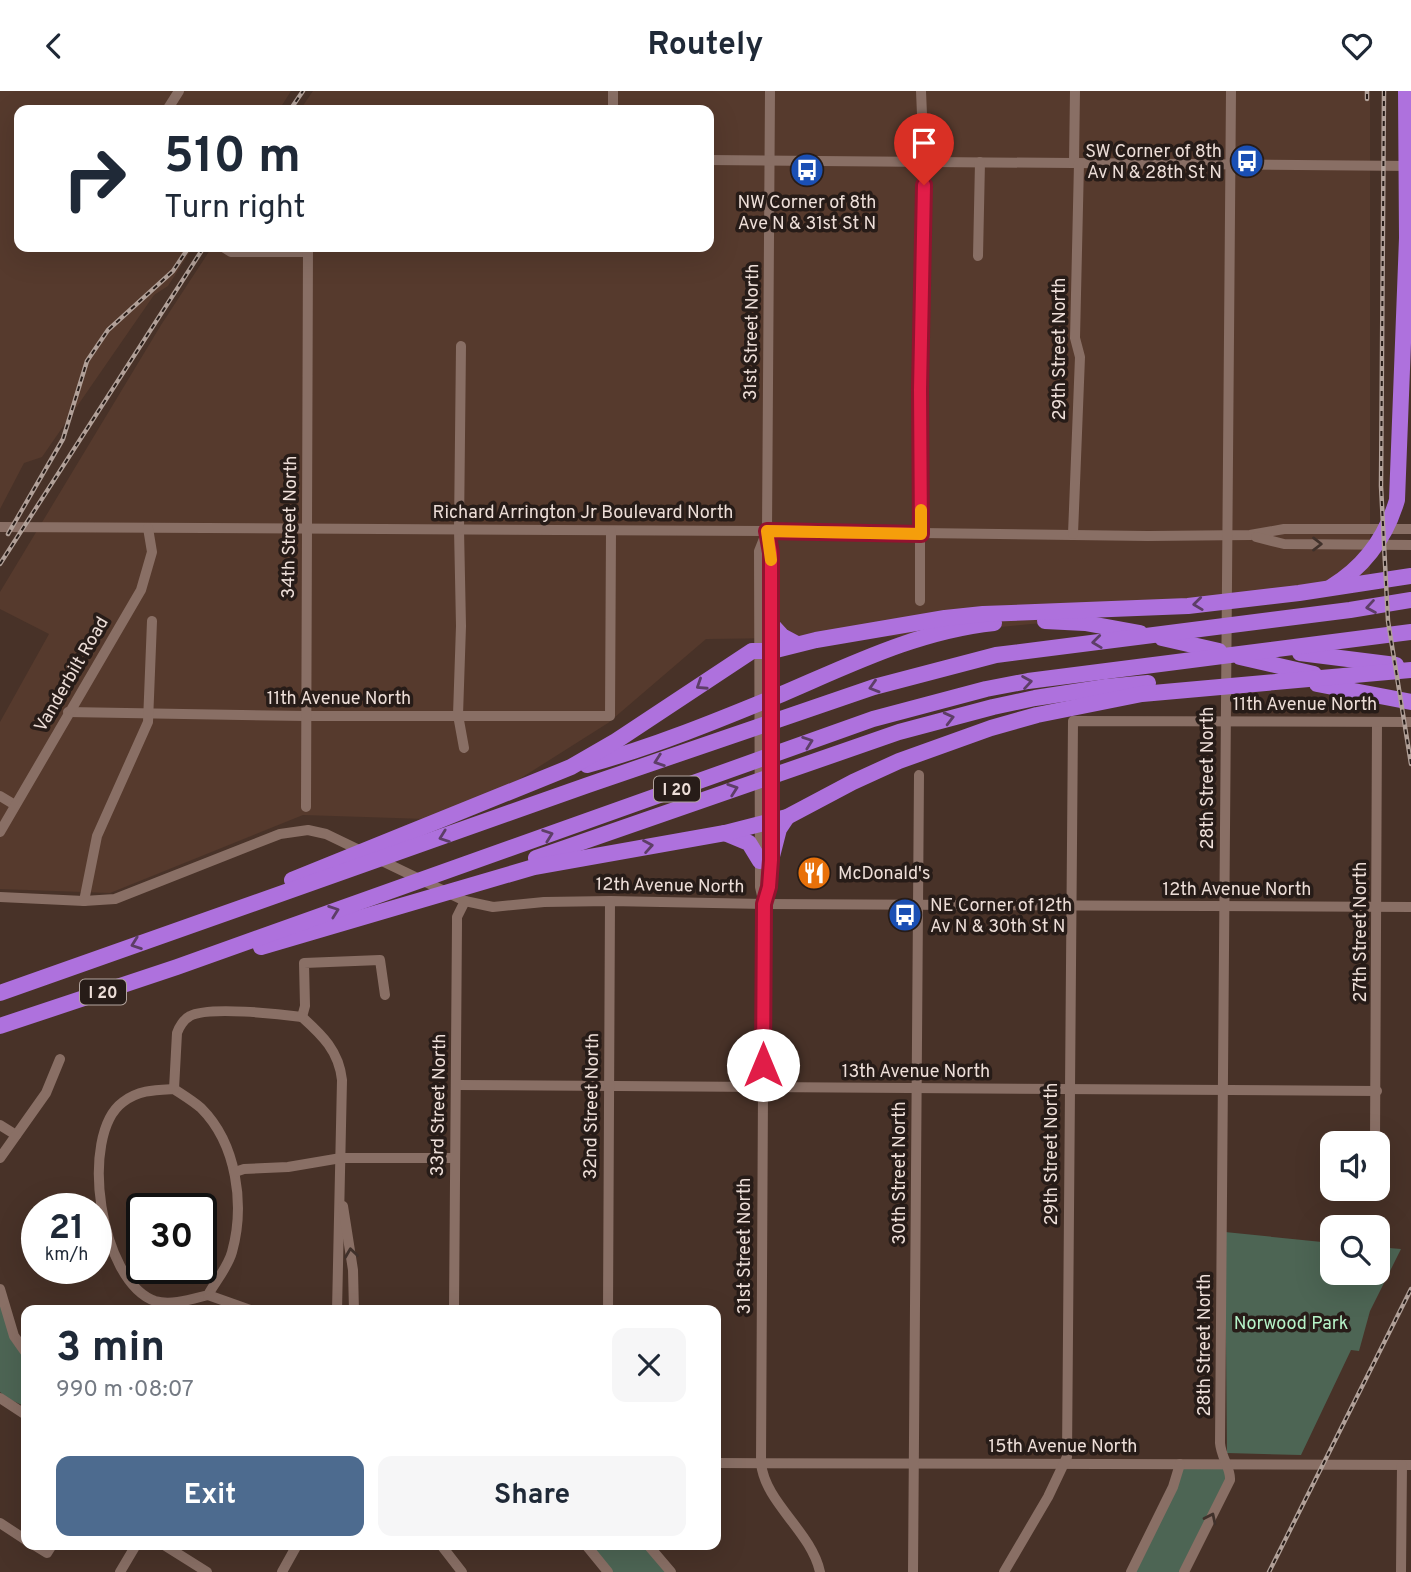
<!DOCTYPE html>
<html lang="en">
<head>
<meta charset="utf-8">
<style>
  body { margin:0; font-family:Overpass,sans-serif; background:#f6f6f7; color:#1f2937; height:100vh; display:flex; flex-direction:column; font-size:26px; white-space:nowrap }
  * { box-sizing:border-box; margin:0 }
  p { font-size:23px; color:#747a83 }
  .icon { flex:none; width:38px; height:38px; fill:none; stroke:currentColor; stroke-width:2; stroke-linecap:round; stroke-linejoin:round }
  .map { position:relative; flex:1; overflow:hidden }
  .sheet { position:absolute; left:21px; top:1214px; width:700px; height:245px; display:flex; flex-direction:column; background:#fff; border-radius:14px; box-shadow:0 7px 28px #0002 }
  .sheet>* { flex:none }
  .banner { position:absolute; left:14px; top:14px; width:700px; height:147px; border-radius:14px; box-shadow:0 7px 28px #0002; background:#fff; color:#1f2937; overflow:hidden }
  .tools { position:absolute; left:1320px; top:1040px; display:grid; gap:14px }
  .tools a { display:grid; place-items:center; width:70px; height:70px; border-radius:14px; background:#fff; box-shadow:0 7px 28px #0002; font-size:35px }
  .speed { position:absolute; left:21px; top:1102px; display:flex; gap:14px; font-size:35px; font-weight:700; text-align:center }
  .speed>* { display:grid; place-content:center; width:91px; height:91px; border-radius:50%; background:#fff; box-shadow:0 7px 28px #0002; line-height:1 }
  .speed small { font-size:18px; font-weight:400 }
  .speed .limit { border:4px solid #111; border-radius:10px; background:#fff; color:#111 }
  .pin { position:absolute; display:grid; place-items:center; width:60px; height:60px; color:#fff; margin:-72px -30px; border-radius:50% 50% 50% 0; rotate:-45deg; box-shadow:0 0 7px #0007 }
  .pin .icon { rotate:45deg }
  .me { position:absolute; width:77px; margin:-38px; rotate:0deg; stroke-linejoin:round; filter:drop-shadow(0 0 5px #0008) }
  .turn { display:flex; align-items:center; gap:24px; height:147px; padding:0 35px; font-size:32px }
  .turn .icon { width:91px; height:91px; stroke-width:2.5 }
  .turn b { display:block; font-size:49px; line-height:60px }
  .round { display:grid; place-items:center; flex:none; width:74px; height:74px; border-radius:14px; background:#f6f6f7 }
  .head { display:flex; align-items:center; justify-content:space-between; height:119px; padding:0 35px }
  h1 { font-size:42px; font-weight:700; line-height:52px }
  .action { display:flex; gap:14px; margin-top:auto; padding:14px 35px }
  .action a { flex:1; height:80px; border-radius:14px; background:#4d6b8f; color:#fff; font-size:28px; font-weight:700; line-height:80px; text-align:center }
  .action a+a { background:#f6f6f7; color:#1f2937 }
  header { display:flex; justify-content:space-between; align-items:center; height:91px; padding:0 35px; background:#fff; font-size:32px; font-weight:700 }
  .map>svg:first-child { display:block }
</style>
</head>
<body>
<header><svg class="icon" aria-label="back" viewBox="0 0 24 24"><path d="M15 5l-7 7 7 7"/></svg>Routely<svg class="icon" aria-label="heart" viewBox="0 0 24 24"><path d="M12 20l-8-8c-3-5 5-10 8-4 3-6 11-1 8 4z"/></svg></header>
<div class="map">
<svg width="1411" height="1481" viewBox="0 0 1411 1481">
  <rect width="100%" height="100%" fill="#483228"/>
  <g fill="#563a2d">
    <path d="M 0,0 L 291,0 L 279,19 L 19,19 L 19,156 L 193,156 L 168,195 L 154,204 L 42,366 L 24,372 L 0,418 Z"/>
    <path d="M 313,0 L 1370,0 L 1370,483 L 1265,510 L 910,545 L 706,548 L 608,632 L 499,701 L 426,728 L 303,724 L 110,802 L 0,798 L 0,631 L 49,543 L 0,518 L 0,501 L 161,234 L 212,156 L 709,156 L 709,19 L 300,19 Z"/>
  </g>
  <g fill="#4d6554">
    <path d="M 1225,1141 L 1332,1152 L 1332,1181 L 1377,1181 L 1377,1156 L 1401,1158 L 1370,1220 L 1359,1260 L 1351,1259 L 1301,1364 L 1227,1362 Z"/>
    <path d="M 0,1207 L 11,1249 L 26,1268 L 26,1316 L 7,1307 L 0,1301 Z"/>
    <path d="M 1183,1377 L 1223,1377 L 1231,1382 L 1184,1481 L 1134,1481 Z"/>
    <path d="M 589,1454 L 643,1454 L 665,1481 L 611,1481 Z"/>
  </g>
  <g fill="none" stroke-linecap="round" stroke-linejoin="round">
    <g stroke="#896f65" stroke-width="10">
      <path d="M 770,0 L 767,440 L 771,462 L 771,735"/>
      <path d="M 167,19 L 179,0"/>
      <path d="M 613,19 L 613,0"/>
      <path d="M 709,69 L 1411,75"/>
      <path d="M 1074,72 L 1075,0"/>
      <path d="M 223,156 L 231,161 L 308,161"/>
      <path d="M 978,165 L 980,71"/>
      <path d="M 461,255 L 459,438 L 461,535 L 458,624 L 464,657"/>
      <path d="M 0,436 L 767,440 L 1148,445 L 1250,444 L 1284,438 L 1411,438"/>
      <path d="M 767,440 L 759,460 L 760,796 L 764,813 L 761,1372 C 765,1412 811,1440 820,1481"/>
      <path d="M 1073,443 L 1080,266 L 1075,247 L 1079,72"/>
      <path d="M 1256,446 L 1284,453 L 1411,454"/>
      <path d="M 920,510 L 920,347 L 924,71 L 921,0"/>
      <path d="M 68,621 L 306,625 L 610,625 L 611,440"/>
      <path d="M 0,705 L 15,714"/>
      <path d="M 306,716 L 308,156"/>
      <path d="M 0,741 L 141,499 L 152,461 L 148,437"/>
      <path d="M 0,806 L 84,810 L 115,808 L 280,743 L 308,739 L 326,743 L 465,810 L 493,816 L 544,811 L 610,810 L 764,813 L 1411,816"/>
      <path d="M 84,810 L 97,745 L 148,631 L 152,530"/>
      <path d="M 764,812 L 769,796 L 771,762"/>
      <path d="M 302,926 C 322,944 339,960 342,989 L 337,1220"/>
      <path d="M 302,926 L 305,915 L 304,872 L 380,869 L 385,904"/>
      <path d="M 456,994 L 1377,1000"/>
      <path d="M 174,998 C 183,1004 193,1010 201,1017 C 237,1053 245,1114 232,1161 C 228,1176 215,1191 208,1204 C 192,1208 171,1215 155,1210 C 100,1191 78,1044 123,1011 C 139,999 155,999 174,998 Z"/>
      <path d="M 174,998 L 177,942 C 179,936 184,928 190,925 C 208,915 280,923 302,926"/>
      <path d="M 0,1034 L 16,1044"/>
      <path d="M 1375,1052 L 1377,631"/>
      <path d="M 0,1067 L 46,1002 L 60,968"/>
      <path d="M 235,1081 L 244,1078 L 288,1076 L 341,1067 L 455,1067"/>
      <path d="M 1374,1101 L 1375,1097"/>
      <path d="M 343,1115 L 353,1179 L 354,1220"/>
      <path d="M 0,1198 L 14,1245 L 26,1262"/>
      <path d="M 208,1204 L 253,1220"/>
      <path d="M 454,1220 L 457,832 L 457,826 L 465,810"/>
      <path d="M 608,1220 L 610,810"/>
      <path d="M 0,1307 L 26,1324"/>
      <path d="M 716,1372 L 1411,1374"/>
      <path d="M 0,1432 L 26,1449"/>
      <path d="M 34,1454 L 47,1462 L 52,1454"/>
      <path d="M 164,1454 L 207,1481"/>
      <path d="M 441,1454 L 462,1481"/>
      <path d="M 586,1454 L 608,1481"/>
      <path d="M 648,1454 L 671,1481"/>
      <path d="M 120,1481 L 136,1454"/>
      <path d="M 282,1481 L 297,1454"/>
      <path d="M 913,1481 L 919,684"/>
      <path d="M 1004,1481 L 1048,1406 L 1067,1366 L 1073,630 L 1411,631"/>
      <path d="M 1131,1481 L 1173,1396 L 1180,1373"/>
      <path d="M 1184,1481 L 1230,1389 C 1231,1378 1221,1366 1220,1352 L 1231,0"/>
      <path d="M 1401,1481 L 1402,1374"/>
    </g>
    <g stroke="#ae71dd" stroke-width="16">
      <path d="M 1331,496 C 1364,476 1386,446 1397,409 L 1407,147 L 1406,0"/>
      <path d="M 1045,530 L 1085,532 L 1140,542"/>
      <path d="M 771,533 L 782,545 L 797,553"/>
      <path d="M 1162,547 L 1219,560"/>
      <path d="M 1300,562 L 1396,574"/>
      <path d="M 1240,566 L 1314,583"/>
      <path d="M 1317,593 L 1411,611"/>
      <path d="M 587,674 C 653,656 719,629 782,603 C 852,573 918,540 994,532"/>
      <path d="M 725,742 L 749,752 L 760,770"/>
      <path d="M 536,767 L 899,641 L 993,616 L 1035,607 L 1106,596 L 1148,592"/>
      <path d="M 771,769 L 779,738 L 787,726"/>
      <path d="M 292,789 L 571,676 L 616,650 L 752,560 L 772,560 L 816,549 L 945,527 L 983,523 L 1188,515 L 1299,502 L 1411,485"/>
      <path d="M 261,856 L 534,776 L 725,742 L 787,726 L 853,691 L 899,670 L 991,637 L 1037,624 L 1142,603 L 1411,579"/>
      <path d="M 0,902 L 588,694 L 874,596 L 996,564 L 1350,519 L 1411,509"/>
      <path d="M 0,935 L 177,876 L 873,628 L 986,598 L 1028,590 L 1411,541"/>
    </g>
    <defs>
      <g id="rail">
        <path d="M 1384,0 L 1381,395 L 1388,530 L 1411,673"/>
        <path d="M 1367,8 L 1367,0"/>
        <path d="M 290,19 L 303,0"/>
        <path d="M 8,443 L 63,348 L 87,270 L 108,239 L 173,180 L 189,156"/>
        <path d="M 0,473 L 204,156"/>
        <path d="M 1269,1481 L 1411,1198"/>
      </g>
    </defs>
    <use href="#rail" stroke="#b1a098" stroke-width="4.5"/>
    <use href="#rail" stroke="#271c18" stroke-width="2" stroke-dasharray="5" stroke-linecap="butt"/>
  </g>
  <defs><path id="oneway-chevron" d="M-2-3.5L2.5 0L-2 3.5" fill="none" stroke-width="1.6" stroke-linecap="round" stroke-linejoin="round" transform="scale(1.75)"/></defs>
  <g stroke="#40312b">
    <use href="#oneway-chevron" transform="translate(1317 453)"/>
    <use href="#oneway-chevron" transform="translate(351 1162) rotate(-98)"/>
    <use href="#oneway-chevron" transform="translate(1211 1427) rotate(-64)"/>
  </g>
  <g stroke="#5d3e67">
    <use href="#oneway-chevron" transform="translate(1198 513) rotate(173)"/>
    <use href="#oneway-chevron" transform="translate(1371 516) rotate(171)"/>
    <use href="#oneway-chevron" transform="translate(1097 551) rotate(173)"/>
    <use href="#oneway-chevron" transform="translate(1027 591) rotate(-9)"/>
    <use href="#oneway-chevron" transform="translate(701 594) rotate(147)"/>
    <use href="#oneway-chevron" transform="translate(874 596) rotate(163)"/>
    <use href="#oneway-chevron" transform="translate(949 627) rotate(-14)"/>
    <use href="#oneway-chevron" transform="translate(808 651) rotate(-20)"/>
    <use href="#oneway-chevron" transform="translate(659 670) rotate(161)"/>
    <use href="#oneway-chevron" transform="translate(733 698) rotate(-19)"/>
    <use href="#oneway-chevron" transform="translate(548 744) rotate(-20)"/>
    <use href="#oneway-chevron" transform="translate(444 746) rotate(160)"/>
    <use href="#oneway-chevron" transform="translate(648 755) rotate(-10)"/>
    <use href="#oneway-chevron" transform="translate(334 820) rotate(-20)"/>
    <use href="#oneway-chevron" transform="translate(136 853) rotate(160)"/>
  </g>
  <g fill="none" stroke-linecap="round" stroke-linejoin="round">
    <defs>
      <path id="route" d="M 763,974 L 764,813 L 769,796 L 771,769 L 771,462 L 767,440 L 921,443 L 920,299 L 924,94"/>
    </defs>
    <use href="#route" stroke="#92132f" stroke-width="18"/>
    <use href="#route" stroke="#e11d48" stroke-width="12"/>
    <path stroke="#f59e0b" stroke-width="12" d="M 771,469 L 767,440 L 921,443 L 921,419"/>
  </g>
  <defs>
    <symbol id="bus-disc" viewBox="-11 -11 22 22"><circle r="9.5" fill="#1a4fb4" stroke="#271c18"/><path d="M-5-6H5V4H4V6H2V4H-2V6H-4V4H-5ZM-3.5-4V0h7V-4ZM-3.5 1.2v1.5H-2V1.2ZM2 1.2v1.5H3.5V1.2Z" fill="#fff"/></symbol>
    <symbol id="restaurant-disc" viewBox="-11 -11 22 22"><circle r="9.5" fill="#e8710a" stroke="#271c18"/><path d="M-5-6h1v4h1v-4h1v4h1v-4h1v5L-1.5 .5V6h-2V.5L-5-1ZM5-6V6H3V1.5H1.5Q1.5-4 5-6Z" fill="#fff"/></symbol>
  </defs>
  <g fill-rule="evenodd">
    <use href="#bus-disc" x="1228" y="51" width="38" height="38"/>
    <use href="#bus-disc" x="788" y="60" width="38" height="38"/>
    <use href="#restaurant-disc" x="795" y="763" width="38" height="38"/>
    <use href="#bus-disc" x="886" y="805" width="38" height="38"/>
  </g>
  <g text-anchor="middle" stroke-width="7" stroke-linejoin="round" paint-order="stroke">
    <g fill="#271c18" stroke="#b2a49e" stroke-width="2">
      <rect x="654" y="685.5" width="46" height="25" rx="5"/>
      <rect x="80" y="888.5" width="46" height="25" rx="5"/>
    </g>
    <g font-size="16" font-weight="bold" fill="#edded8">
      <text x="677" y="704">I 20</text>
      <text x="103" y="907">I 20</text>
    </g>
    <g font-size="18" fill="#edded8" stroke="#271c18" text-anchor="start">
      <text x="1222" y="66" text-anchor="end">SW Corner of 8th<tspan x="1222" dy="21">Av N &amp; 28th St N</tspan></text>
      <text x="807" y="117" text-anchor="middle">NW Corner of 8th<tspan x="807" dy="21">Ave N &amp; 31st St N</tspan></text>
      <text x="838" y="788">McDonald's</text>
      <text x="930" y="820">NE Corner of 12th<tspan x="930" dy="21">Av N &amp; 30th St N</tspan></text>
    </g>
    <g font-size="18" fill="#edded8" stroke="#271c18">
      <text transform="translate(751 241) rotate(-89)" y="6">31st Street North</text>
      <text transform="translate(1059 258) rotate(-90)" y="6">29th Street North</text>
      <text x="583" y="427">Richard Arrington Jr Boulevard North</text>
      <text transform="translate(289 436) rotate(-89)" y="6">34th Street North</text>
      <text transform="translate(71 583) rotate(-60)" y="6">Vanderbilt Road</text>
      <text x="339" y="613">11th Avenue North</text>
      <text x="1305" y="619">11th Avenue North</text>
      <text transform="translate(1207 687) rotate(-90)" y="6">28th Street North</text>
      <text transform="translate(670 794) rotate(1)" y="6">12th Avenue North</text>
      <text x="1237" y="804">12th Avenue North</text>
      <text transform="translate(1360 841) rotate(-90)" y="6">27th Street North</text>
      <text x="916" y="986">13th Avenue North</text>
      <text transform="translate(438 1014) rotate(-89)" y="6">33rd Street North</text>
      <text transform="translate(591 1015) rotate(-89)" y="6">32nd Street North</text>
      <text transform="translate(1051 1063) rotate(-90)" y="6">29th Street North</text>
      <text transform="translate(899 1082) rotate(-90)" y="6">30th Street North</text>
      <text transform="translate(744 1155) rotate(-90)" y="6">31st Street North</text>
      <text transform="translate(1204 1254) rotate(-90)" y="6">28th Street North</text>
      <text x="1063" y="1361">15th Avenue North</text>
    </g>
    <g font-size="18" fill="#b6f4c8" stroke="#271c18">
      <text x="1291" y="1238">Norwood Park</text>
    </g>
  </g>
</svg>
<div class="tools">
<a><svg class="icon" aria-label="sound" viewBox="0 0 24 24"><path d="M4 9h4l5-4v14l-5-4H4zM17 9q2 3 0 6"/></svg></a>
<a><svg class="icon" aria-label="search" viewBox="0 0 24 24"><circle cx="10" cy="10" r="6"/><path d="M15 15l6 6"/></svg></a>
</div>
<div class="speed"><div>21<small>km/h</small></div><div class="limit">30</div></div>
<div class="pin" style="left:924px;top:94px;background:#d93025"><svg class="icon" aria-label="arrive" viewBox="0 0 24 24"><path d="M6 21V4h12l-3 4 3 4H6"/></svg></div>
<svg class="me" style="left:763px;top:974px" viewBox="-20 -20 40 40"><circle r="19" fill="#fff"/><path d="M0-13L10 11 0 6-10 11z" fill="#e11d48"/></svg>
<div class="banner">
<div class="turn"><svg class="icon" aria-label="right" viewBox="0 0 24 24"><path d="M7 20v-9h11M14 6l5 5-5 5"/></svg><div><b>510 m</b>Turn right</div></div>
</div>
<section class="sheet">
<div class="head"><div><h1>3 min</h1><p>990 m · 08:07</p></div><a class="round"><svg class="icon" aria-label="close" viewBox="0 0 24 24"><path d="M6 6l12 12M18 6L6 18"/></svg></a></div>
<div class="action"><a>Exit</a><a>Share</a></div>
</section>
</div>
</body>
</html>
